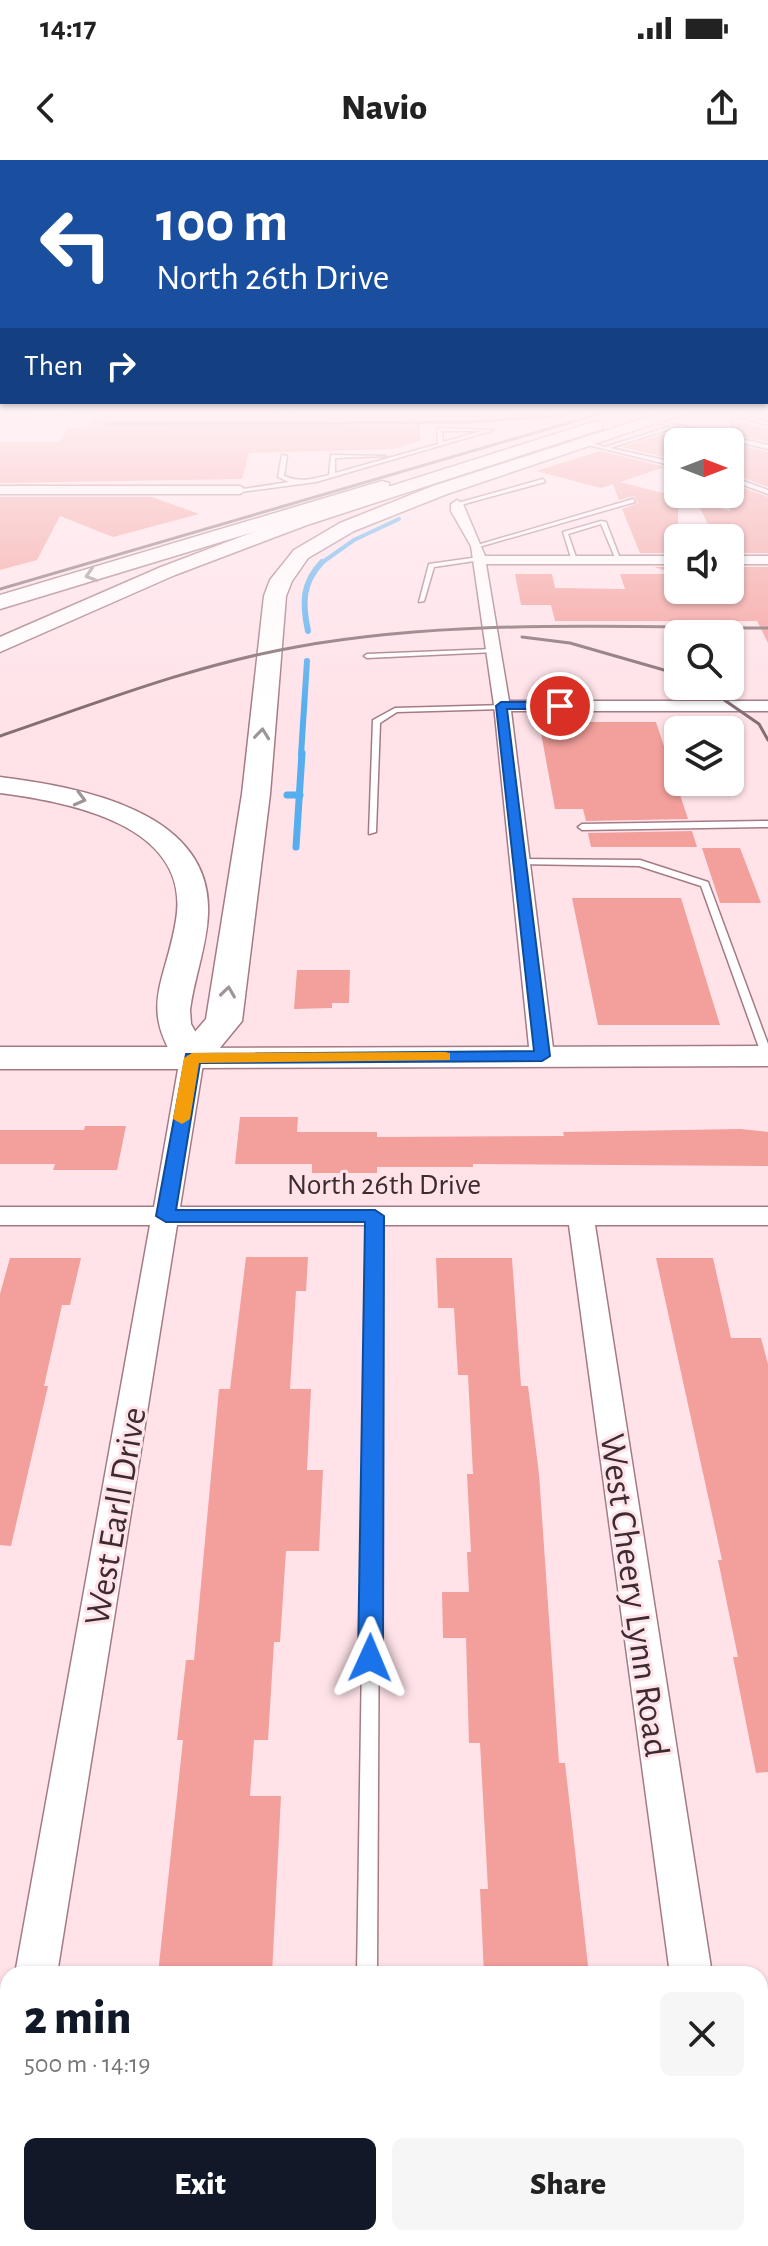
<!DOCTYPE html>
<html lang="en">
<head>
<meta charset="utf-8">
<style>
  body { margin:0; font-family:"Alegreya Sans",sans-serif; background:#f6f6f6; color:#222; height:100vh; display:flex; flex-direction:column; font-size:30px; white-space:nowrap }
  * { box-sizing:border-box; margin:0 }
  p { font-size:26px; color:#767676 }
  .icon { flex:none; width:44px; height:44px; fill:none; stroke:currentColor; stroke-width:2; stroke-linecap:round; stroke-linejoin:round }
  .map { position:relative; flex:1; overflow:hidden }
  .side { position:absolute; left:0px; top:1806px; width:768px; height:280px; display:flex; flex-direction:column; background:#fff; border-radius:24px 24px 0 0; box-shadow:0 2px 6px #0004 }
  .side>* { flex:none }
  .hud { position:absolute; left:0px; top:0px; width:768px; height:244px; box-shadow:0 2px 6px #0004; background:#1a4fa0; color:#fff; overflow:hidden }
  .needle { width:52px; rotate:90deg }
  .tools { position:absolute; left:664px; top:268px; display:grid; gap:16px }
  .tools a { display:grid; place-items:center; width:80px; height:80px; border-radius:12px; background:#fff; box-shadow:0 2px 6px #0004; font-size:40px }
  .pin { position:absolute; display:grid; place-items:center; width:68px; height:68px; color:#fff; margin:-34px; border:4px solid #fff; border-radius:50%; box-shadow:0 2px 8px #0007 }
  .me { position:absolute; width:88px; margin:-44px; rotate:1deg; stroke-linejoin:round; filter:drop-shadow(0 0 6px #0008) }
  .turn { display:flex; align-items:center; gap:28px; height:168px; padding:0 24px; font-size:36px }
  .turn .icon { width:104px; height:104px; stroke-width:2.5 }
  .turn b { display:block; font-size:56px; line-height:68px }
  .then { display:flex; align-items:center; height:76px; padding:0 24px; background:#0003; gap:16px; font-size:30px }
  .round { display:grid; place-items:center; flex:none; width:84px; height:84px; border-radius:12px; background:#f6f6f6 }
  .head { display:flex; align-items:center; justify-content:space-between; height:136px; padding:0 24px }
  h1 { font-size:48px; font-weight:800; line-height:60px; color:#111827 }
  .cta { display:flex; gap:16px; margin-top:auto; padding:16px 24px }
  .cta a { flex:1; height:92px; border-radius:12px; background:#111827; color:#fff; font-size:32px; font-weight:800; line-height:92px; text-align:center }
  .cta a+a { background:#f6f6f6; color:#222 }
  .status { display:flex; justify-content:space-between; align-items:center; height:56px; padding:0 40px; background:#fff; direction:ltr }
  .status svg { height:22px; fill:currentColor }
  header { display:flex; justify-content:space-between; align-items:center; height:104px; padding:0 24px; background:#fff; font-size:36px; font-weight:800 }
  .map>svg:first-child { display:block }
</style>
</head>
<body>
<div class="status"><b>14:17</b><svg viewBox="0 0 49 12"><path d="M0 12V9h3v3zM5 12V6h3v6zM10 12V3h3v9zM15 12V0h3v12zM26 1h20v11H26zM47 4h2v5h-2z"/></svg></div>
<header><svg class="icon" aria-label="back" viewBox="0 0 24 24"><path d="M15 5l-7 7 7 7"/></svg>Navio<svg class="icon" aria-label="share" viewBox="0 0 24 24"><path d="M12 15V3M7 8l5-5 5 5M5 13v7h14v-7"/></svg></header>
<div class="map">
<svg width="768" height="2086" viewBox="0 0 768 2086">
  <rect width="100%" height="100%" fill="#ffe3e9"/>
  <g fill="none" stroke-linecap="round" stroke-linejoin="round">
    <path stroke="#56aeee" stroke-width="4" d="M 320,404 L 354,380 L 399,359"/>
    <g stroke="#56aeee" stroke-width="6">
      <path d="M 308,471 C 302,443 302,423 322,402"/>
      <path d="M 301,595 L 307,501"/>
    </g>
    <g stroke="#56aeee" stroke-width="7">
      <path d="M 287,635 L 300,635"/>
      <path d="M 296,687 L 302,593"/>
    </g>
  </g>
  <g fill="#f39f9c">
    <path d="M 97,254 L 285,254 L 289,262 L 420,259 L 420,281 L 393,289 L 249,293 L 242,319 L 0,323 L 0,282 L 59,282 L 68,268 L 89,267 Z"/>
    <path d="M 730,260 L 768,269 L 768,282 L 730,274 Z"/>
    <path d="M 676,270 L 678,300 L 622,287 Z"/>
    <path d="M 730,283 L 768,292 L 768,327 L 730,313 Z"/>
    <path d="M 600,291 L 665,307 L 620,322 L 678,337 L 678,393 L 640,393 L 622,349 L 638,343 L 634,336 L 619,340 L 613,324 L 601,328 L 536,311 Z"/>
    <path d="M 730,323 L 768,337 L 768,393 L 730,393 L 730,378 L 715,378 L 697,342 L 730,351 Z"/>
    <path d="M 0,337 L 152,337 L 199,354 L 113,377 L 60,356 L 37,400 L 0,410 Z"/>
    <path d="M 654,407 L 678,407 L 678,430 L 741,430 L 730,407 L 768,407 L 768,483 L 757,461 L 555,461 L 551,445 L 521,445 L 515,414 L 552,414 L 555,428 L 625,429 L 620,414 L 677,414 Z"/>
    <path d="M 539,562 L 656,562 L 688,659 L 586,661 L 583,649 L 555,649 Z"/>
    <path d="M 692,671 L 697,687 L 591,687 L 588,673 Z"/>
    <path d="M 702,688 L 740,688 L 761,743 L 720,743 Z"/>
    <path d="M 572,738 L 681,738 L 720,865 L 598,865 Z"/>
    <path d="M 297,810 L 350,810 L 349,843 L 332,843 L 332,848 L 294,849 Z"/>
    <path d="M 240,957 L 298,957 L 297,972 L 377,972 L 377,977 L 564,976 L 563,972 L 741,969 L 768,972 L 768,1006 L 473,1004 L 473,1007 L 377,1007 L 377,1013 L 312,1013 L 312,1004 L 235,1004 Z"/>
    <path d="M 85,966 L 126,966 L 117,1010 L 53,1010 L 55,1004 L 0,1004 L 0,970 L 84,970 Z"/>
    <path d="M 246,1097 L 308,1097 L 306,1131 L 296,1131 L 290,1229 L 311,1229 L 307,1310 L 323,1310 L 319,1391 L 286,1391 L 280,1482 L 274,1482 L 268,1580 L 254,1580 L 250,1636 L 281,1636 L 272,1814 L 158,1814 L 183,1580 L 177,1580 L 186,1500 L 194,1500 L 219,1229 L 230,1229 Z"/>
    <path d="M 10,1098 L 81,1098 L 70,1145 L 62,1145 L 44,1226 L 48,1226 L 11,1386 L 0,1385 L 0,1134 Z"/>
    <path d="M 436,1098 L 512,1098 L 521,1226 L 528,1226 L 539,1314 L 559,1603 L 565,1603 L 589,1814 L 484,1814 L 480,1729 L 488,1729 L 480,1583 L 469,1583 L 466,1478 L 443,1478 L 442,1432 L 469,1432 L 467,1392 L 471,1392 L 467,1314 L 473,1314 L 468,1215 L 458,1215 L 454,1148 L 438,1148 Z"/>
    <path d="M 656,1098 L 713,1098 L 731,1178 L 761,1178 L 768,1204 L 768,1612 L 756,1613 L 733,1497 L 738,1497 L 718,1400 L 722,1400 Z"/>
  </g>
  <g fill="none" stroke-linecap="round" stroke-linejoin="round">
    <defs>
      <g id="service">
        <path d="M 65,254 L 2,257 L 0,257 L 4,254 Z"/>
        <path d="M 288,254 L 292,254 L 292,257 L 543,254 L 289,259 L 287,258 Z"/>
        <path d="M 744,254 L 750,254 L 748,257 L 768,262 L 768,265 L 742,258 Z"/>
        <path d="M 655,260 L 768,285 L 768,289 L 676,267 L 610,288 L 678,303 L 678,307 L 580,283 L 583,281 L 605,287 L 671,266 L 653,262 Z"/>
        <path d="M 437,268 L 494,270 L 316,322 L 240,332 L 237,330 L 289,322 L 278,317 L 282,295 L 287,296 L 284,316 C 301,323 312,319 329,315 L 331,295 L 386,296 L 335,298 L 335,313 L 438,284 ZM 442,271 L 482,271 L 443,282 Z"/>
        <path d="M 730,316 L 768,330 L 768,334 L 730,320 Z"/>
        <path d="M 543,319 L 545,322 L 457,346 L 454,344 Z"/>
        <path d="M 633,339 L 635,342 L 479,387 L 474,386 Z"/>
        <path d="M 601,361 L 606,362 L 621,401 L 616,400 L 601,364 L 568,374 L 577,400 L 572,401 L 563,372 Z"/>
        <path d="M 479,397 L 481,400 L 434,407 L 424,441 L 419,442 L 429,404 Z"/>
        <path d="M 493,489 L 495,490 L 495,492 L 367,498 L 364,496 L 367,494 Z"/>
        <path d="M 505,545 L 505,549 L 502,549 L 397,552 L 380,563 L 376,672 L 369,674 L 373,560 L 395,548 Z"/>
        <path d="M 768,661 L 768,667 L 582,670 L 578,667 L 582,664 Z"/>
        <path d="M 520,699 L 640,700 L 708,722 L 768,884 L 768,899 L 762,896 L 701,726 L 639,706 L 517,704 L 517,700 Z"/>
        <path d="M 375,1052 L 381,1056 L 377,1814 L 357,1814 L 369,1056 Z"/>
        <rect x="354" y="2078" width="22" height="8"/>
      </g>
      <g id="minor">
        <path d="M 0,326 L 240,326 L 246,330 L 240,334 L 0,334 Z"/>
        <path d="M 457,340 L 463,344 L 485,396 L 678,396 L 678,404 L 486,404 L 509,541 L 768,541 L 768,551 L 511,551 L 554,896 L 542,903 L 530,896 L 494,545 L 471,386 L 451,351 L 451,344 Z"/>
        <rect x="730" y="396" width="38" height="8"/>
        <path d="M 192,891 L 204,898 L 180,1047 L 768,1047 L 768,1065 L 595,1065 L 712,1814 L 670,1814 L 569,1065 L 177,1065 L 57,1814 L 15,1814 L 150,1065 L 0,1065 L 0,1047 L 154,1047 L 180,898 Z"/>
        <path d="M 8,1958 L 8,2046 L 0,2050 L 0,1961 Z"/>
        <path d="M 707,2078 L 753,2078 L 754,2086 L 708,2086 Z"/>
      </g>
      <path id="secondary" d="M 768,886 L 768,906 L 192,908 L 181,905 L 176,898 L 181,891 L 192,888 Z"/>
      <g id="primary">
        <path d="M 596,261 L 602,263 L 602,269 L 307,365 L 175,415 L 0,492 L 0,477 L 161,407 L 293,357 Z"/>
        <path d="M 0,617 C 78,627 213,650 208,754 C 207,786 194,818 190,850 L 191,864 L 210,898 L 205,906 L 192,909 L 179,906 C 138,846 166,823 176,760 C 192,665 70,642 0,633 Z"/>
      </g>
      <g id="trunk">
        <path d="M 657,254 L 683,254 L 447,334 L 354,371 L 308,398 L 292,421 L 286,436 L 270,634 L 242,861 L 205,906 L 192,909 L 0,909 L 0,887 L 182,887 L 206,859 L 242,634 L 264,436 L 270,420 L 294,390 L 340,363 L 433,326 Z"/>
        <path d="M 382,321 L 389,323 L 389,331 L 0,449 L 0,435 Z"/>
      </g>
    </defs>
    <use href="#service" stroke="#a47b85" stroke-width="3"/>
    <use href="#minor" stroke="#a47b85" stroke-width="3"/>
    <use href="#secondary" stroke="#a47b85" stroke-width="3"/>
    <use href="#primary" stroke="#a47b85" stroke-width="3"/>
    <use href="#trunk" stroke="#a47b85" stroke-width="3"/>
    <use href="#service" fill="#fff" fill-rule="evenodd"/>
    <use href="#minor" fill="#fff" fill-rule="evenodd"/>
    <use href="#secondary" fill="#fff" fill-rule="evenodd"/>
    <use href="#primary" fill="#fff" fill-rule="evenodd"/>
    <use href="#trunk" fill="#fff" fill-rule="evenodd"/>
    <g stroke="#836e72" stroke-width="3">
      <path d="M 106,264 L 470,262 L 567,255"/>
      <path d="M 0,429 L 599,254"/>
      <path d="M 522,477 L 570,483 L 678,514"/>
      <path d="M 704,526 L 759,564 L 768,580"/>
      <path d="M 0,576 C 97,543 194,505 296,487 C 452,459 611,467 768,468"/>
    </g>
  </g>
  <defs><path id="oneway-chevron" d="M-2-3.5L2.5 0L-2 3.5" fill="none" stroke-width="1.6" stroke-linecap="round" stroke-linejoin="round" transform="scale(2)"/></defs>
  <g stroke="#9e9597">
    <use href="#oneway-chevron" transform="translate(91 415) rotate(163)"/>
    <use href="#oneway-chevron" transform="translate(262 574) rotate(-84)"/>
    <use href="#oneway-chevron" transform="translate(80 639) rotate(15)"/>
    <use href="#oneway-chevron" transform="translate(228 832) rotate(-82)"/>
  </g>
  <linearGradient id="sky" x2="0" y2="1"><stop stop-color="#6db2ea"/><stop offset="0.46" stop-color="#fff2f5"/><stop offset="1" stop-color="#fff2f5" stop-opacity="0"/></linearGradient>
  <rect width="768" height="547" fill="url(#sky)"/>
  <path fill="#1a73e8" stroke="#114b97" stroke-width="2" d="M 501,542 L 560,542 L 566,546 L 560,549 L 507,549 L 550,896 L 542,901 L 200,903 L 176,1050 L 375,1050 L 384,1056 L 383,1498 L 379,1506 L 370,1509 L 362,1506 L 358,1498 L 365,1062 L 166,1062 L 156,1056 L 186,894 L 534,891 L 496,546 Z"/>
  <path fill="#f59e0b" d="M 445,892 L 450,893 L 450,900 L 199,903 L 190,959 L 182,964 L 173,959 L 184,898 L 192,893 Z"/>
  <g text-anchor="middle" stroke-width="6" stroke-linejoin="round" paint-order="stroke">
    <g font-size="30" fill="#3c2b2f" stroke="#ffe3e9">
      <text x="384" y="1034">North 26th Drive</text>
    </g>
    <g font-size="36" fill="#3c2b2f" stroke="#ffe3e9">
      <text transform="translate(114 1356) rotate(-80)" y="13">West Earll Drive</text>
      <text transform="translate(636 1435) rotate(82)" y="13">West Cheery Lynn Road</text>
    </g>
  </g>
</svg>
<div class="tools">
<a><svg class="needle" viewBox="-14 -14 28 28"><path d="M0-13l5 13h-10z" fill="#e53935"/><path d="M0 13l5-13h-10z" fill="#767676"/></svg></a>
<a><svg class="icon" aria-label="sound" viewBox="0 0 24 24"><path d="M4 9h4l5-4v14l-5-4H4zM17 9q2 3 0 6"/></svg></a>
<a><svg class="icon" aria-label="search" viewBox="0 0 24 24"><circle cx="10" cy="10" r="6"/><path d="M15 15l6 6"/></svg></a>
<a><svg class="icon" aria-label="layers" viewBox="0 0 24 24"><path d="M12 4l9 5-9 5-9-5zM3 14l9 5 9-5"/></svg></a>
</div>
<div class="pin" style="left:560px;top:546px;background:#d93025"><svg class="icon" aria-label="arrive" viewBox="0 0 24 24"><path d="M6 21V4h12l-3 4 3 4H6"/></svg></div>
<svg class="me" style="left:370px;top:1498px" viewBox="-20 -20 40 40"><path d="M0-17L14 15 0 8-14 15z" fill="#1a73e8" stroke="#fff" stroke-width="4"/></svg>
<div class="hud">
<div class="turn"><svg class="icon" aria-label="left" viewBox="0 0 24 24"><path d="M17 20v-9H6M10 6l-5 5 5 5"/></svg><div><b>100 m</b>North 26th Drive</div></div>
<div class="then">Then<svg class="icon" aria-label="right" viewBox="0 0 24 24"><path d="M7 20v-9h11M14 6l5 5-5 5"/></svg></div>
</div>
<section class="side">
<div class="head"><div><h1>2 min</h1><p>500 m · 14:19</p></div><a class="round"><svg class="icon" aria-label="close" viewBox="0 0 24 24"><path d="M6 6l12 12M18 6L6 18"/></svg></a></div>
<div class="cta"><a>Exit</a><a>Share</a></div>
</section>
</div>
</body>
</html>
